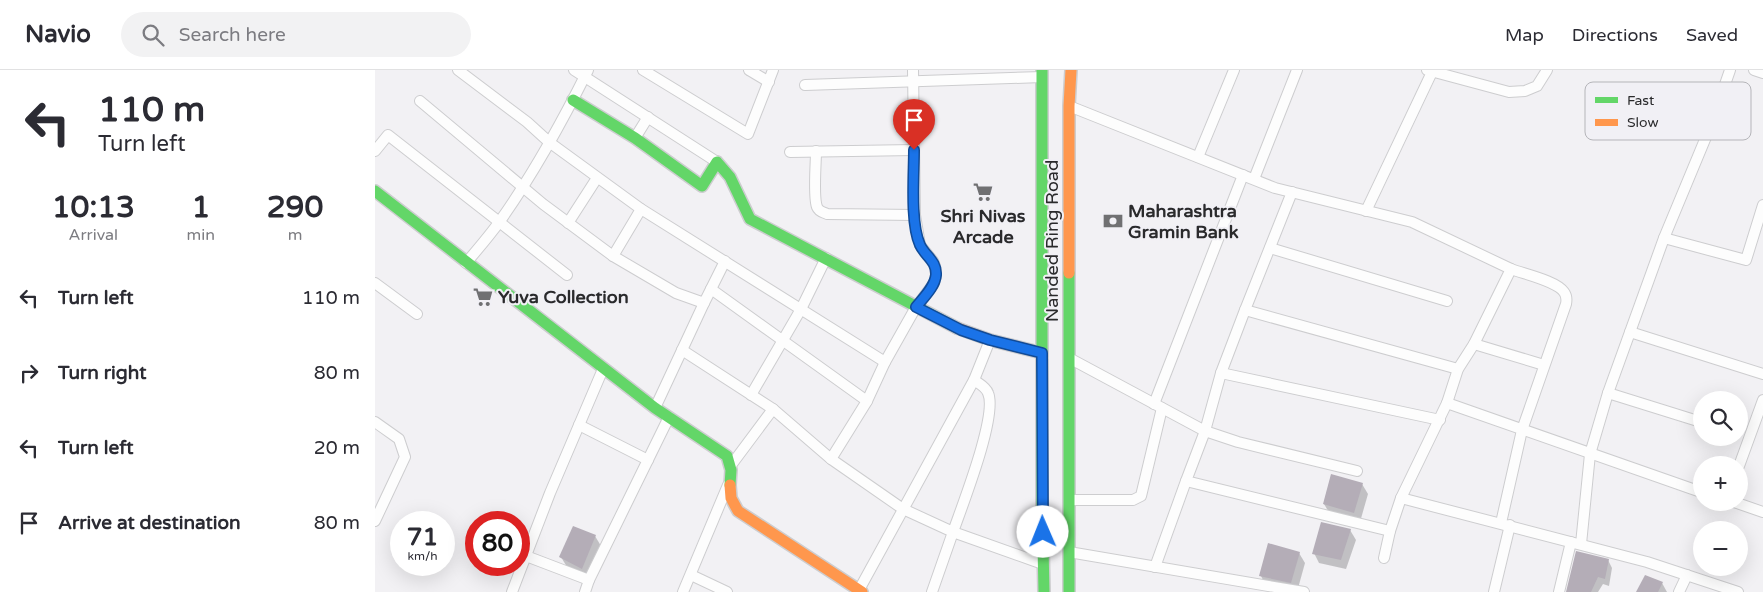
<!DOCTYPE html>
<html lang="en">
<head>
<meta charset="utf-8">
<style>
  body { margin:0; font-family:"Varela Round",sans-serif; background:#f2f2f3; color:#2b2b33; height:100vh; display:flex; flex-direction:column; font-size:19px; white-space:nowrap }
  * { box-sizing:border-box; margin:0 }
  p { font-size:16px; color:#7c7c81 }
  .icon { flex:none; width:28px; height:28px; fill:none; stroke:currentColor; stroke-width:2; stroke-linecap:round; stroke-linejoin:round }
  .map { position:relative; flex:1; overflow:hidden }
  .drawer { display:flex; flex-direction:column; background:#fff; width:375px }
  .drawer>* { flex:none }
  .top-card { background:#fff; color:#2b2b33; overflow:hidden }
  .fabs { position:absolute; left:1318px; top:321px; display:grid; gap:10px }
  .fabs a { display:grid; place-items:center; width:55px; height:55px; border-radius:50%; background:#fff; box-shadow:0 5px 20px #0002; font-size:25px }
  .speed { position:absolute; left:15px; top:441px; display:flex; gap:10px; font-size:25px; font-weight:700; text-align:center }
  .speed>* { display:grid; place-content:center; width:65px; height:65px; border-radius:50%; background:#fff; box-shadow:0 5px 20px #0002; line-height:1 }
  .speed small { font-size:12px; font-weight:400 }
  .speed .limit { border:8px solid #d22; background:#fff; color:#111 }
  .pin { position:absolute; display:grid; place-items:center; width:42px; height:42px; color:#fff; margin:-51px -21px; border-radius:50% 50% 50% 0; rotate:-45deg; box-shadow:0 0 5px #0007 }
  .pin .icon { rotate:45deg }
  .me { position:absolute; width:55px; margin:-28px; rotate:359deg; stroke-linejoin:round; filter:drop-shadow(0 0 4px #0008) }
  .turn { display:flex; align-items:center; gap:18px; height:105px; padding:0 15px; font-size:22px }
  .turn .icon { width:65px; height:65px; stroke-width:2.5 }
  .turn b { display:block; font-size:35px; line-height:42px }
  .eta { display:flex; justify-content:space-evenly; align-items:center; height:85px; text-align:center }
  .eta b { font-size:30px; font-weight:800; line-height:35px }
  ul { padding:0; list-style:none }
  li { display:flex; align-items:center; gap:15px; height:75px; padding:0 15px }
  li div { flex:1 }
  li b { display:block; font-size:19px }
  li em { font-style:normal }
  header { display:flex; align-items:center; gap:30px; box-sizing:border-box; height:70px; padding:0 25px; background:#fff; border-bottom:1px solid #e1e1e2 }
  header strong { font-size:24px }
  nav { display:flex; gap:28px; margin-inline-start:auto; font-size:18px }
  .search { width:350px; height:45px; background:#f2f2f3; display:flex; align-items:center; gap:12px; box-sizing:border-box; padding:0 18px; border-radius:28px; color:#7c7c81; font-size:19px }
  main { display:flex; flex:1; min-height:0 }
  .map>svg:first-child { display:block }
</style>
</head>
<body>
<header>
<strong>Navio</strong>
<div class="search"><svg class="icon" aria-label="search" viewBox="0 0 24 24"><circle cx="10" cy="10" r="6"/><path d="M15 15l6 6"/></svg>Search here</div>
<nav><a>Map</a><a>Directions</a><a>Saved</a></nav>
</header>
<main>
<section class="drawer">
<div class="top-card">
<div class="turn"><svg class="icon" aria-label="left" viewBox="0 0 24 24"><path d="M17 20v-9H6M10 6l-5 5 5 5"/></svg><div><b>110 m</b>Turn left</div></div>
</div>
<div class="eta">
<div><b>10:13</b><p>Arrival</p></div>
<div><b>1</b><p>min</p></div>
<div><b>290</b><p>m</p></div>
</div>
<ul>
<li><svg class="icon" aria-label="left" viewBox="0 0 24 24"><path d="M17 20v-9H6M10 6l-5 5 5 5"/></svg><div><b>Turn left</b></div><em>110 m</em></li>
<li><svg class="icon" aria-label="right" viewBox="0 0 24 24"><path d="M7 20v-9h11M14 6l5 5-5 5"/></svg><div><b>Turn right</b></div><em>80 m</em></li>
<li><svg class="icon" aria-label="left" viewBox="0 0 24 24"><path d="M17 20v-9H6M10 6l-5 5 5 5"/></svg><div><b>Turn left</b></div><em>20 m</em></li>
<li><svg class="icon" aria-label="arrive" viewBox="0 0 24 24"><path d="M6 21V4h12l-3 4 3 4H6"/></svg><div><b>Arrive at destination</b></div><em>80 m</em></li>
</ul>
</section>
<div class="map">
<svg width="1388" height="522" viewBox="0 0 1388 522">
  <rect width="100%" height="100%" fill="#f2f1f4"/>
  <g fill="#0003">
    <path d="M 987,414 L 993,424 L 985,452 L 955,444 L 949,434 Z"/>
    <path d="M 975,460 L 981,470 L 971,499 L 944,493 L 939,483 Z"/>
    <path d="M 220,466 L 226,476 L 212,508 L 192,497 L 186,487 Z"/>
    <path d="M 924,483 L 930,493 L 922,522 L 891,516 L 886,506 Z"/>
    <path d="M 1233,490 L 1237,498 L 1234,516 L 1228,514 L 1223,522 L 1192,522 Z"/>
    <path d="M 1287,513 L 1292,522 L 1263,522 Z"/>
  </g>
  <g fill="#b4adb7">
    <path d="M 956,404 L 988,413 L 979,443 L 948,434 Z"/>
    <path d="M 946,452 L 976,459 L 966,490 L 937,484 Z"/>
    <path d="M 198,456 L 221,465 L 207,499 L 184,487 Z"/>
    <path d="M 893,473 L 925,482 L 916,513 L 884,506 Z"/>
    <path d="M 1201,481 L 1234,489 L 1230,509 L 1223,507 L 1216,522 L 1191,522 Z"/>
    <path d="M 1270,505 L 1288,512 L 1283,522 L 1261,522 Z"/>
  </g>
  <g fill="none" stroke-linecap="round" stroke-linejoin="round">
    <defs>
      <g id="street">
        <path d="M 83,0 L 152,52 L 174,72 L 266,139"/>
        <path d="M 199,0 L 342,92"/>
        <path d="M 268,0 L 373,64 L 398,0"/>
        <path d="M 374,0 L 394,12"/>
        <path d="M 1052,0 L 1134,22 L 1150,21 L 1162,16 L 1172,0"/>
        <path d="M 1379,0 L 1388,3"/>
        <path d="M 430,15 L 667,7"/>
        <path d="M 45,31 L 168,134 L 238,186 L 301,223 L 329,233 L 336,219 C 388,256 440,294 492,331"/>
        <path d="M 694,36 L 900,118 L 1037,152 L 1136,199"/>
        <path d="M 260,68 L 273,47"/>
        <path d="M 0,81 L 13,65 L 192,205"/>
        <path d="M 441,81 C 441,94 438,127 442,137 C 444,142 448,142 452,144 L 540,145"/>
        <path d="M 415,82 L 539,80"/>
        <path d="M 823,87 L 859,0"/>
        <path d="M 879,109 L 922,0"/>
        <path d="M 991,141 L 1057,2"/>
        <path d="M 193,153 L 222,108"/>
        <path d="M 1289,168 L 1371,190 L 1388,135"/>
        <path d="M 895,178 L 1072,231"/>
        <path d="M 238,186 L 266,139 L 510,292"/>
        <path d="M 91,193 C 103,179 115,165 125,151 C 159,103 187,52 213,0"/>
        <path d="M 0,213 L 42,244"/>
        <path d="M 336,219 L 350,191"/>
        <path d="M 870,240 L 917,122"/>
        <path d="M 1255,262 L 1388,304"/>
        <path d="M 1099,274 L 1169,295"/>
        <path d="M 307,280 L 398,339"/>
        <path d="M 694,288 L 830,361 L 811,411 L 1015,461"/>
        <path d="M 846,303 L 1065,350"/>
        <path d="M 599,310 C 603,313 611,317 613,323 C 623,345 587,436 578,462 L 668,494"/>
        <path d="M 1233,323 L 1326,352"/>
        <path d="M 376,325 L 426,239 L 451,188"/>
        <path d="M 1072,333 L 1326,422"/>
        <path d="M 779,334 L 868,105"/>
        <path d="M 280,338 L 329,233"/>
        <path d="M 0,352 L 24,369 L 30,387 L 0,451"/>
        <path d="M 204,355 L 273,390"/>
        <path d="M 456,389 L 492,331 L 510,292 L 541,237 L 559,213 L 561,205 L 560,196 L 558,191 L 545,175 L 540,145 L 538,0"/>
        <path d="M 357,394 L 398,339 L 456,389 L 528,439 L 578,462 L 557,522"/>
        <path d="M 1364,396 L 1388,330"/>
        <path d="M 982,401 L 863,372 L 830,361 L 846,303 L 870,240 L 1083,299"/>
        <path d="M 1026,428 L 1072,333 L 1083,299 L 1099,274 L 1136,199 C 1149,204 1182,211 1189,222 C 1192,226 1192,229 1191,234 L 1147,360 L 1126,453"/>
        <path d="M 694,430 L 758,430 L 766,426 L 787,338"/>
        <path d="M 1359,432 L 1388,442"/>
        <path d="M 1206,474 L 1215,384 L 1233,323 L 1289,168 L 1336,55 L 1355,0"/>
        <path d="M 694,482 L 929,522"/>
        <path d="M 151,486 L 214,510 L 210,522"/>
        <path d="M 1009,488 L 1015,461 L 1026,428 L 1272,492 L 1363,522"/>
        <path d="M 780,497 L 811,411"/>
        <path d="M 316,505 L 352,522"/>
        <path d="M 214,510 L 294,347"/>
        <path d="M 484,520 L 599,310 L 615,270"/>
        <path d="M 137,522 L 175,423 L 228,299"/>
        <path d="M 308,522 L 353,415"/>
        <path d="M 1119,522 L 1135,455"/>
        <path d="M 1184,522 L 1196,472"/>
        <path d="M 1304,522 L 1312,505"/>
      </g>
      <g id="fast">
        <path d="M 667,0 L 667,431 L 669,522"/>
        <path d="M 198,30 L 260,68 L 327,116 L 342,92 L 355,107 L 375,149 L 582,258"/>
        <path d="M 0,121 L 280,338 L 352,386 L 356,400 L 355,415"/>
        <path d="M 694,203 L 694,522"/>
      </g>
      <g id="slow">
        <path d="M 694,203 L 694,36 L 696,0"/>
        <path d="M 582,258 L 615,270 L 667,283"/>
        <path d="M 355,415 L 356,428 L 363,441 L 487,522"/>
      </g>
    </defs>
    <use href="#street" stroke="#cdcdcf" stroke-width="12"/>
    <use href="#fast" stroke="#cdcdcf" stroke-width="14"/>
    <use href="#slow" stroke="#cdcdcf" stroke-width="14"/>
    <use href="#street" stroke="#fdfdfd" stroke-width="10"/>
    <use href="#fast" stroke="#63d668" stroke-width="11"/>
    <use href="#slow" stroke="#ff974d" stroke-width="11"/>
  </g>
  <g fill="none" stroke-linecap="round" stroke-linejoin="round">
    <defs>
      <path id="route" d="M 539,80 C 539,105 535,153 545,175 C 550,186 562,191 561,205 C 560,217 548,228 541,237 L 586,260 L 615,270 L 667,283 L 668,462"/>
    </defs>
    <use href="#route" stroke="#114b97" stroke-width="12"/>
    <use href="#route" stroke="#1a73e8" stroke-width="9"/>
  </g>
  <defs>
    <symbol id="supermarket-bare" viewBox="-9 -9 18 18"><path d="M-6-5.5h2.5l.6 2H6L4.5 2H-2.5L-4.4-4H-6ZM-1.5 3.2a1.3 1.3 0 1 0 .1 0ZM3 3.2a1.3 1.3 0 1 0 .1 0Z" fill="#707072" stroke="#f1f0f5" stroke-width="2.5" paint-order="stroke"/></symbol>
    <symbol id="bank-bare" viewBox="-9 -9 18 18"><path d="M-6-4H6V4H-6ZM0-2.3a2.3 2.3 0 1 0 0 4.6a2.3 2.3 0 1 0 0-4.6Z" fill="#707072" stroke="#f1f0f5" stroke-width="2.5" paint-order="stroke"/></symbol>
  </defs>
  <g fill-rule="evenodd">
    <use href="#supermarket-bare" x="594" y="108" width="28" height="28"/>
    <use href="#bank-bare" x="724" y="137" width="28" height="28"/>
    <use href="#supermarket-bare" x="94" y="213" width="28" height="28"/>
  </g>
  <g text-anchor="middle" stroke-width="4" stroke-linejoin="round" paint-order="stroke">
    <g font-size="18" font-weight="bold" fill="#2a2a2c" stroke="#f1f0f5" text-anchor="start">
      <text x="753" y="147">Maharashtra<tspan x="753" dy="21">Gramin Bank</tspan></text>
      <text x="608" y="152" text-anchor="middle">Shri Nivas<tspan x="608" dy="21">Arcade</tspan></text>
      <text x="123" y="233">Yuva Collection</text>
    </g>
    <g font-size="18" fill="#2a2a2c" stroke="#f1f0f5">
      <text transform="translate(677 171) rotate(-90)" y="6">Nanded Ring Road</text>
    </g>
  </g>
  <rect x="1210" y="12" width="166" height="58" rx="8" fill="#f1f0f5" stroke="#b5b5b9" stroke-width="1"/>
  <rect x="1220" y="27" width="23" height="6" fill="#63d668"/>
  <rect x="1220" y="49" width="23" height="7" fill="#ff974d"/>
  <g font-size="14" fill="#2a2a2c">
    <text x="1252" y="35">Fast</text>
    <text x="1252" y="57">Slow</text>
  </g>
</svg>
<div class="fabs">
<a><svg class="icon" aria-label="search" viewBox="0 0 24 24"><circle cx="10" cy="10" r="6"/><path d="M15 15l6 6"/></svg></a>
<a>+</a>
<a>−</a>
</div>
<div class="speed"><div>71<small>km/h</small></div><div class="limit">80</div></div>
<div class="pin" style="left:539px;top:80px;background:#d93025"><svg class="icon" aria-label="arrive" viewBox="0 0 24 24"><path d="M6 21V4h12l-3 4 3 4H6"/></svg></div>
<svg class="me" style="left:668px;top:462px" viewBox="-20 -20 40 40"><circle r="19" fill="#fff"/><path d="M0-13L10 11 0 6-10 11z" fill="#1a73e8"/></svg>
</div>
</main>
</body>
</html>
